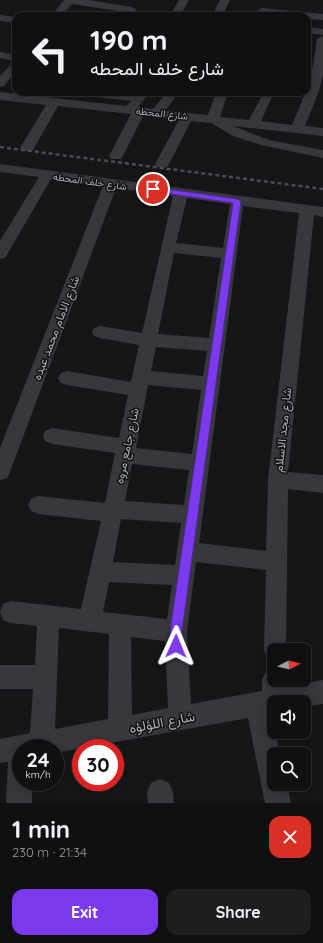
<!DOCTYPE html>
<html lang="en">
<head>
<meta charset="utf-8">
<style>
  body { margin:0; font-family:Quicksand,Vazirmatn,sans-serif; background:#1e1e20; color:#f1f3f6; height:100vh; display:flex; flex-direction:column; font-size:15px; white-space:nowrap }
  * { box-sizing:border-box; margin:0 }
  p { font-size:13px; color:#9c9d9f }
  .icon { flex:none; width:22px; height:22px; fill:none; stroke:currentColor; stroke-width:2; stroke-linecap:round; stroke-linejoin:round }
  .map { position:relative; height:803px; overflow:hidden }
  .side { display:flex; flex-direction:column; background:#101012; flex:1 }
  .side>* { flex:none }
  .banner { position:absolute; left:12px; top:12px; width:299px; height:84px; border-radius:12px; box-shadow:0 2px 10px #0003,0 0 0 1px #303032; background:#101012; color:#f1f3f6; overflow:hidden }
  .needle { width:26px; rotate:83deg }
  .controls { position:absolute; left:267px; top:643px; display:grid; gap:8px }
  .controls a { display:grid; place-items:center; width:44px; height:44px; border-radius:8px; background:#101012; box-shadow:0 2px 10px #0003,0 0 0 1px #303032; font-size:20px }
  .speed { position:absolute; left:12px; top:739px; display:flex; gap:8px; font-size:20px; font-weight:700; text-align:center }
  .speed>* { display:grid; place-content:center; width:52px; height:52px; border-radius:50%; background:#101012; box-shadow:0 2px 10px #0003,0 0 0 1px #303032; line-height:1 }
  .speed small { font-size:10px; font-weight:400 }
  .speed .limit { border:6px solid #d22; background:#fff; color:#111 }
  .pin { position:absolute; display:grid; place-items:center; width:34px; height:34px; color:#fff; margin:-17px; border:2px solid #fff; border-radius:50%; box-shadow:0 1px 4px #0007 }
  .me { position:absolute; width:44px; margin:-22px; rotate:1deg; stroke-linejoin:round; filter:drop-shadow(0 0 3px #0008) }
  .turn { display:flex; align-items:center; gap:14px; height:84px; padding:0 12px; font-size:18px }
  .turn .icon { width:52px; height:52px; stroke-width:2.5 }
  .turn b { display:block; font-size:28px; line-height:34px }
  .round { display:grid; place-items:center; flex:none; width:42px; height:42px; border-radius:12px; background:#1e1e20 }
  .overview { display:flex; align-items:center; justify-content:space-between; height:68px; padding:0 12px }
  h1 { font-size:24px; font-weight:700; line-height:30px }
  .action { display:flex; gap:8px; margin-top:auto; padding:8px 12px }
  .action a { flex:1; height:46px; border-radius:12px; background:#7c3aed; color:#fff; font-size:16px; font-weight:700; line-height:46px; text-align:center }
  .action a+a { background:#1e1e20; color:#f1f3f6 }
  .map>svg:first-child { display:block }
</style>
</head>
<body>
<div class="map">
<svg width="323" height="803" viewBox="0 0 323 803">
  <rect width="100%" height="100%" fill="#161618"/>
  <g fill="none" stroke-linecap="round" stroke-linejoin="round">
    <g fill="#37383d" fill-rule="evenodd">
      <path d="M 64,0 L 89,0 L 132,7 L 137,10 L 132,13 L 72,4 L 62,16 L 51,16 Z"/>
      <path d="M 179,0 L 189,0 L 180,16 L 170,16 Z"/>
      <path d="M 220,0 L 230,0 L 222,16 L 212,16 Z"/>
      <path d="M 262,8 L 323,14 L 323,20 L 307,19 L 307,16 L 281,16 L 258,13 L 257,11 Z"/>
      <path d="M 0,15 L 16,17 L 16,23 L 0,21 Z"/>
      <path d="M 307,27 L 323,29 L 323,35 L 307,33 Z"/>
      <path d="M 323,36 L 323,75 L 319,91 L 305,126 L 323,128 L 323,136 L 233,126 L 269,140 L 323,150 L 323,158 L 261,145 L 233,136 L 211,123 L 191,121 L 169,164 L 167,167 L 157,167 L 155,164 L 179,120 L 143,116 L 123,156 L 121,159 L 111,159 L 109,156 L 131,114 L 58,106 L 34,148 L 32,151 L 22,151 L 20,148 L 46,105 L 0,100 L 0,92 L 126,106 L 131,101 L 88,96 L 84,95 L 82,92 C 94,92 125,89 134,97 L 138,92 L 150,92 L 138,107 L 153,109 L 167,92 L 179,92 L 165,111 L 208,115 L 216,92 L 228,92 L 220,117 L 249,120 L 264,92 L 274,92 L 261,121 L 292,125 C 306,94 313,73 317,39 Z"/>
      <path d="M 0,52 L 16,55 L 16,71 L 4,86 L 0,87 L 0,76 L 14,61 L 0,58 Z"/>
      <path d="M 0,164 L 323,207 L 323,217 L 314,215 L 288,472 L 323,475 L 323,493 L 288,489 L 286,650 L 274,650 L 274,661 L 267,658 L 264,650 L 266,570 L 196,562 L 187,631 L 191,704 L 262,691 L 262,680 L 266,672 L 274,668 L 274,680 L 286,680 L 286,687 L 323,680 L 323,704 L 304,707 L 304,702 L 274,702 L 274,713 L 271,713 L 280,754 L 274,754 L 274,784 L 287,784 L 291,803 L 265,803 L 248,718 L 55,753 L 55,748 L 21,748 L 21,782 L 32,782 L 32,803 L 6,803 L 8,762 L 0,763 L 0,739 L 30,733 L 33,689 L 0,689 L 0,665 L 35,665 L 37,626 L 11,623 L 3,620 L 0,612 L 3,604 L 11,601 L 81,609 L 101,521 L 38,514 L 31,511 L 28,505 L 31,499 L 38,496 L 105,503 L 115,453 L 52,444 L 45,441 L 43,436 L 45,431 L 52,428 L 119,438 L 128,395 L 67,385 L 61,383 L 58,378 L 61,373 L 67,371 L 131,382 L 139,345 L 100,338 L 94,336 L 92,332 L 94,328 L 100,326 L 142,333 L 173,196 L 116,188 L 10,472 L 7,478 L 0,480 L 0,448 L 103,186 L 51,179 L 5,258 L 0,259 L 0,241 L 39,177 L 0,172 ZM 187,198 L 230,204 L 223,248 L 176,243 ZM 243,206 L 299,213 L 268,480 L 266,551 L 199,543 ZM 174,253 L 221,258 L 209,338 L 158,334 ZM 156,347 L 207,351 L 203,376 L 151,371 ZM 148,385 L 201,390 L 192,454 L 136,448 ZM 132,464 L 189,470 L 184,505 L 125,501 ZM 121,519 L 181,523 L 175,565 L 113,562 ZM 109,582 L 172,585 L 167,619 L 103,612 ZM 59,628 L 109,634 L 108,719 L 55,729 ZM 131,637 L 165,641 L 168,708 L 132,715 Z"/>
      <path d="M 160,779 L 169,783 L 173,792 L 174,803 L 148,803 L 147,792 L 151,783 Z"/>
    </g>
    <path stroke="#4a4c52" stroke-width="2.5" stroke-dasharray="4 3" stroke-linecap="butt" d="M 0,147 L 323,189"/>
  </g>
  <path fill="#7c3aed" stroke="#51269a" d="M 153,187 L 237,199 L 241,201 L 182,631 L 182,646 L 181,650 L 176,651 L 172,650 L 170,631 L 233,203 L 151,191 L 150,189 Z"/>
  <g text-anchor="middle" stroke-width="3" stroke-linejoin="round" paint-order="stroke">
    <g font-size="10" fill="#a8adb8" stroke="#111113">
      <text transform="translate(162 113) rotate(6)" y="4">شارع المحطه</text>
      <text transform="translate(90 181) rotate(8)" y="4">شارع خلف المحطه</text>
    </g>
    <g font-size="12" fill="#a8adb8" stroke="#111113">
      <text transform="translate(56 328) rotate(-69)" y="4">شارع الامام محمد عبده</text>
      <text transform="translate(283 430) rotate(-84)" y="4">شارع مجد الاسلام</text>
      <text transform="translate(127 446) rotate(-78)" y="4">شارع جامع مروه</text>
    </g>
    <g font-size="14" fill="#a8adb8" stroke="#111113">
      <text transform="translate(162 722) rotate(-11)" y="5">شارع اللؤلؤه</text>
    </g>
  </g>
</svg>
<div class="controls">
<a><svg class="needle" viewBox="-14 -14 28 28"><path d="M0-13l5 13h-10z" fill="#e53935"/><path d="M0 13l5-13h-10z" fill="#9c9d9f"/></svg></a>
<a><svg class="icon" aria-label="sound" viewBox="0 0 24 24"><path d="M4 9h4l5-4v14l-5-4H4zM17 9q2 3 0 6"/></svg></a>
<a><svg class="icon" aria-label="search" viewBox="0 0 24 24"><circle cx="10" cy="10" r="6"/><path d="M15 15l6 6"/></svg></a>
</div>
<div class="speed"><div>24<small>km/h</small></div><div class="limit">30</div></div>
<div class="pin" style="left:153px;top:189px;background:#d93025"><svg class="icon" aria-label="arrive" viewBox="0 0 24 24"><path d="M6 21V4h12l-3 4 3 4H6"/></svg></div>
<svg class="me" style="left:176px;top:646px" viewBox="-20 -20 40 40"><path d="M0-17L14 15 0 8-14 15z" fill="#7c3aed" stroke="#fff" stroke-width="4"/></svg>
<div class="banner">
<div class="turn"><svg class="icon" aria-label="left" viewBox="0 0 24 24"><path d="M17 20v-9H6M10 6l-5 5 5 5"/></svg><div><b>190 m</b>شارع خلف المحطه</div></div>
</div>
</div>
<section class="side">
<div class="overview"><div><h1>1 min</h1><p>230 m · 21:34</p></div><a class="round" style="background:#d93025;color:#fff"><svg class="icon" aria-label="close" viewBox="0 0 24 24"><path d="M6 6l12 12M18 6L6 18"/></svg></a></div>
<div class="action"><a>Exit</a><a>Share</a></div>
</section>
</body>
</html>
